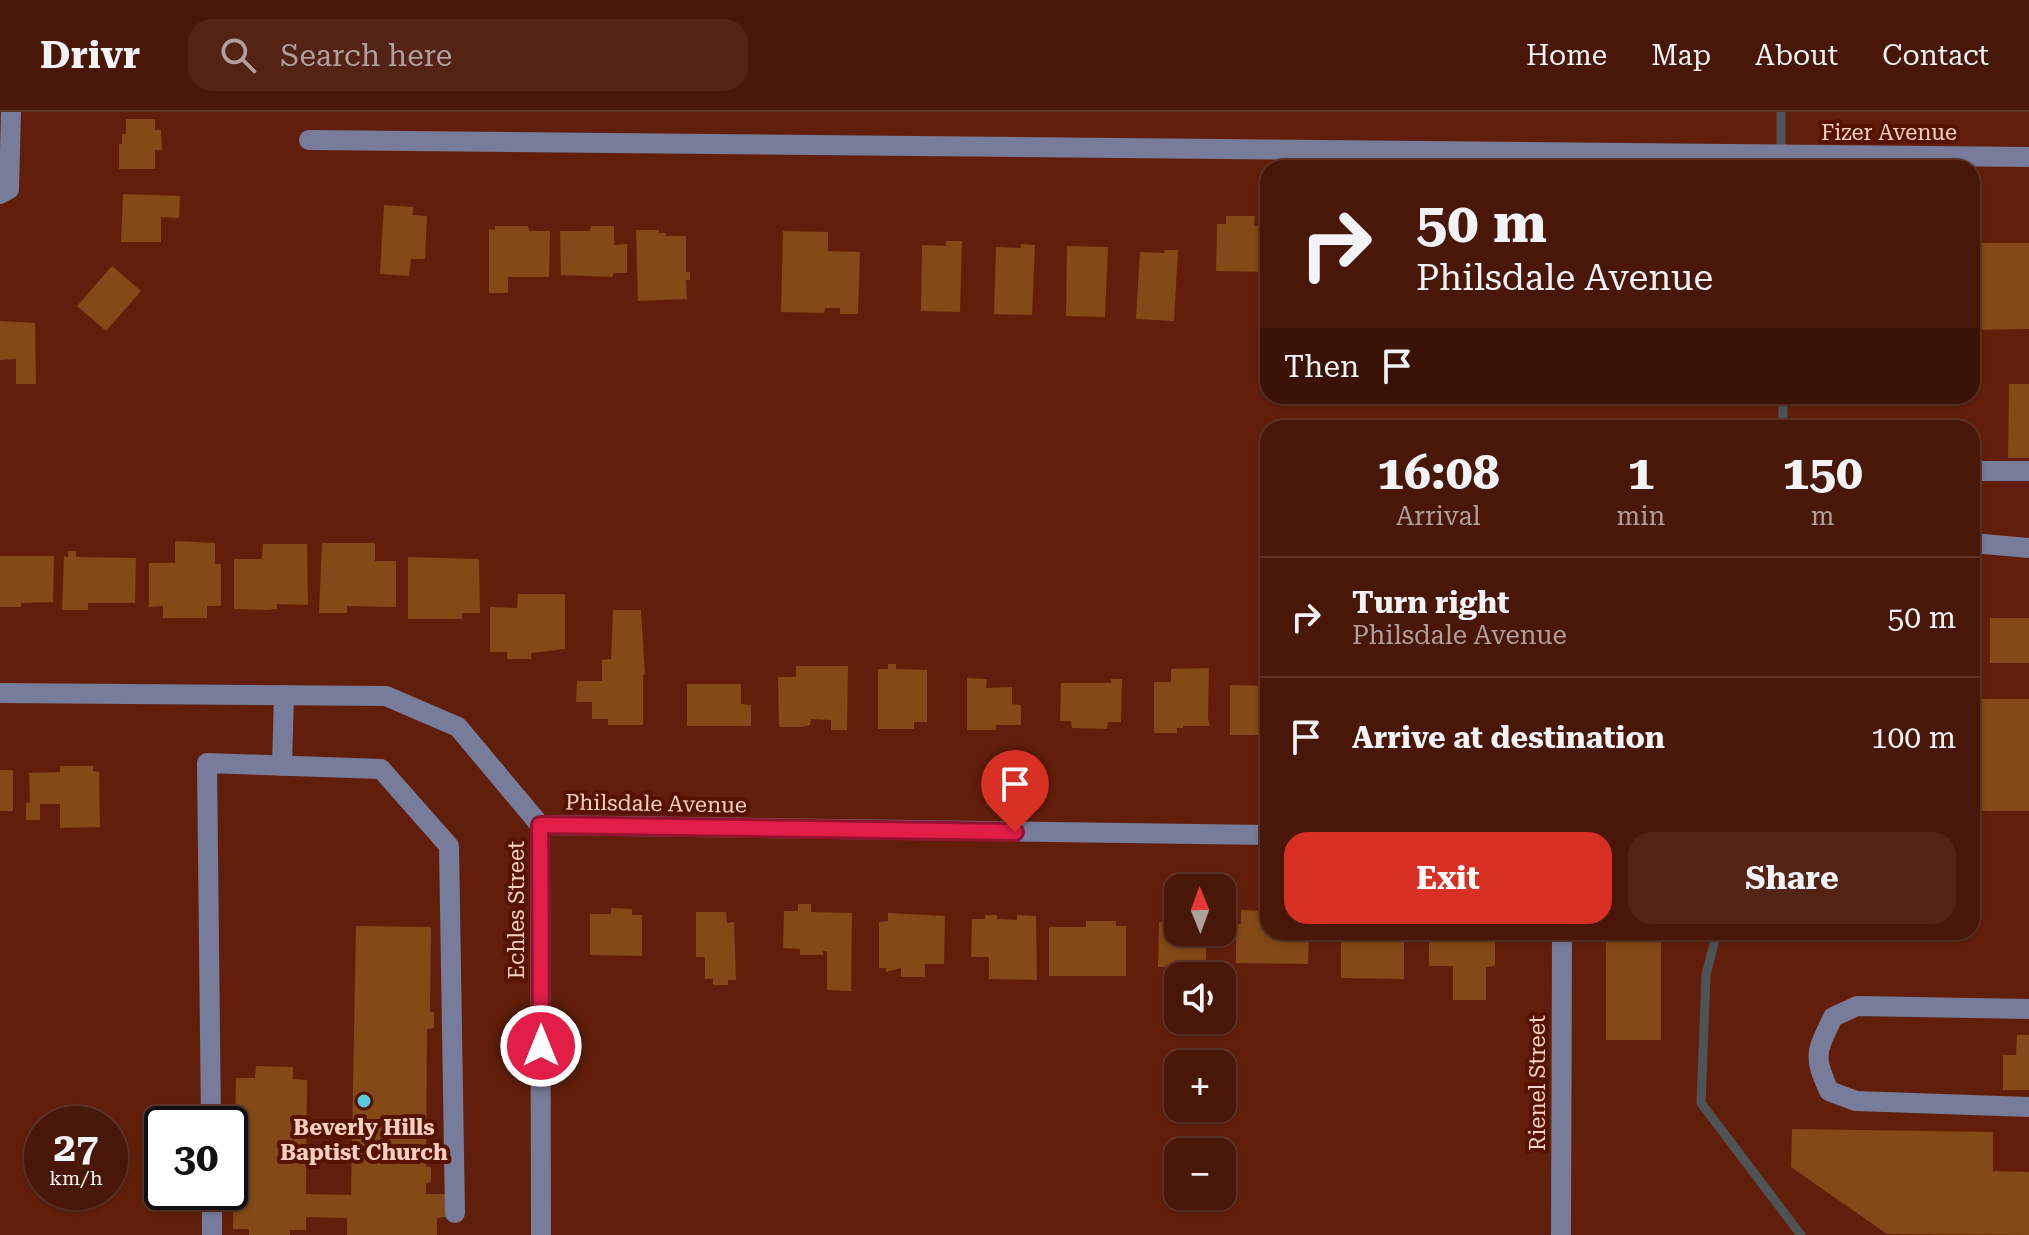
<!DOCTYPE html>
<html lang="en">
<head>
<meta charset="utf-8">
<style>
  body { margin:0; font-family:"Roboto Serif",serif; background:#532416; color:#f1f3f6; height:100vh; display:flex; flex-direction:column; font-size:30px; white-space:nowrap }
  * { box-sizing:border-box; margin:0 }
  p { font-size:26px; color:#b19f9c }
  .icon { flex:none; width:44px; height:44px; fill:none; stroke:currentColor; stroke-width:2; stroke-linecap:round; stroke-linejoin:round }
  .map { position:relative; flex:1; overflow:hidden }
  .side { position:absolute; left:1260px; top:308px; width:720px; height:520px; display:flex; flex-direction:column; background:#491708; border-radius:24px; box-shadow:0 2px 6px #0004,0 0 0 2px #613629 }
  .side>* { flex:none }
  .hud { position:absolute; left:1260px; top:48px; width:720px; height:244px; border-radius:24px; box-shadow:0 2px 6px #0004,0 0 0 2px #613629; background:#491708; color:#f1f3f6; overflow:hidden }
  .needle { width:52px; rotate:359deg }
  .buttons { position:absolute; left:1164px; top:762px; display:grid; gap:16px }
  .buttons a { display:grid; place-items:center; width:72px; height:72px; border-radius:16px; background:#491708; box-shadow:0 2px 6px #0004,0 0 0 2px #613629; font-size:40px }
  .speed { position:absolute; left:24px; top:994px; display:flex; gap:16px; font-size:40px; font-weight:700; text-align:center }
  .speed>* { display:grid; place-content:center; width:104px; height:104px; border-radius:50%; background:#491708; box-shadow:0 2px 6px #0004,0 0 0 2px #613629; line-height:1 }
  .speed small { font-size:20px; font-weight:400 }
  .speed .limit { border:4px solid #111; border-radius:12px; background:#fff; color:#111 }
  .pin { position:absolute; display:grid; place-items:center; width:68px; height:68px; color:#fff; margin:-82px -34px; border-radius:50% 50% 50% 0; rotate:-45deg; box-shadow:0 0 8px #0007 }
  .pin .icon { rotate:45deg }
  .me { position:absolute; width:88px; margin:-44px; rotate:0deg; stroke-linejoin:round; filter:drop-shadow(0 0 6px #0008) }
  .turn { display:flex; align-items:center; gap:28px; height:168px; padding:0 24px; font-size:36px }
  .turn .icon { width:104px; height:104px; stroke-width:2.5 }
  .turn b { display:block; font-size:56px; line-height:68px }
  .then { display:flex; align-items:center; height:76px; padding:0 24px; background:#0003; gap:16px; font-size:30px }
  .eta { display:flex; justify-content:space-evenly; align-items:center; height:136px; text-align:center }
  .eta b { font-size:48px; font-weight:700; line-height:56px }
  .button { display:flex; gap:16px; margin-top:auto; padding:16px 24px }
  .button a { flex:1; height:92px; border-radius:24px; background:#d93025; color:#fff; font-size:32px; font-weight:700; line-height:92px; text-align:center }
  .button a+a { background:#532416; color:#f1f3f6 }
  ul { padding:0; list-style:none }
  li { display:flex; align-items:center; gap:24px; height:120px; padding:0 24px; border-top:2px solid #613629 }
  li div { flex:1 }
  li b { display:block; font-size:30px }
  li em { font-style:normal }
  header { display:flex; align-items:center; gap:48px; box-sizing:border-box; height:112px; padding:0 40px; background:#491708; border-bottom:2px solid #613629 }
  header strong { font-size:38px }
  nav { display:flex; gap:44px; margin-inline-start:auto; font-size:28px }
  .search { width:560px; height:72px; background:#532416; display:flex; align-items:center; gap:20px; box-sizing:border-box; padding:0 28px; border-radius:24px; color:#b19f9c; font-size:30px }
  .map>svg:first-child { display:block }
</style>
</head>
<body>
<header>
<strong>Drivr</strong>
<div class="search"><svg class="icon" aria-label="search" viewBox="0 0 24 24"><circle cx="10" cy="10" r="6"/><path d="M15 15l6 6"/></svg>Search here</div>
<nav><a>Home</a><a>Map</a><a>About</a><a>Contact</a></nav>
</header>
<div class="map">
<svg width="2029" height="1123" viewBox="0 0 2029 1123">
  <rect width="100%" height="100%" fill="#611f0b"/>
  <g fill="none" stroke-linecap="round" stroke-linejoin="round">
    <g stroke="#4e5456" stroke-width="9">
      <path d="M 1781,0 L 1781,56"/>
      <path d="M 1783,284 L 1783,316"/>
      <path d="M 1717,820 L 1706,863 L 1701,991 L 1801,1123"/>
    </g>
  </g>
  <g fill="#834916">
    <path d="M 126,7 L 155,7 L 155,18 L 161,18 L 162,38 L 155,38 L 155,57 L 119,57 L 119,32 L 122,32 L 122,22 L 126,22 Z"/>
    <path d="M 123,82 L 180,84 L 179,106 L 161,105 L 161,130 L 121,130 Z"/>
    <path d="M 384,93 L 413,95 L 413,103 L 427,104 L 425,147 L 411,147 L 409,164 L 380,162 Z"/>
    <path d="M 1226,104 L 1255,104 L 1254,114 L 1268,114 L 1267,160 L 1216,159 L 1217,112 L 1226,112 Z"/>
    <path d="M 495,114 L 528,114 L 529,119 L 550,119 L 549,165 L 508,165 L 508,181 L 489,181 L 489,117 L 495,118 Z"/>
    <path d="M 591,114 L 614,114 L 614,133 L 627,132 L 627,161 L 614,161 L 612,165 L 561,163 L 560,119 L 590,119 Z"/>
    <path d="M 636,118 L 659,118 L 659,121 L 666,121 L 666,124 L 686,124 L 686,160 L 690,160 L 690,168 L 686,168 L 687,187 L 638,189 Z"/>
    <path d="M 783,119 L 828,120 L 828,139 L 860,140 L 858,202 L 840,202 L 840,196 L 825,196 L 824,201 L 781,200 Z"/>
    <path d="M 946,129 L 962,129 L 960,200 L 921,199 L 922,133 L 946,134 Z"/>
    <path d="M 1972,131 L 2029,131 L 2029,217 L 1972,218 Z"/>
    <path d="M 1021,132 L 1035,133 L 1032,203 L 994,202 L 996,135 L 1021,136 Z"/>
    <path d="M 1067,134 L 1108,135 L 1105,205 L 1066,204 Z"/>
    <path d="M 1165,138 L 1178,138 L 1174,209 L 1136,207 L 1140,140 L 1164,141 Z"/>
    <path d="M 112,154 L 141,179 L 106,219 L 77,194 Z"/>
    <path d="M 0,209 L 35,211 L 36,272 L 16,272 L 16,247 L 0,248 Z"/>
    <path d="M 2009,272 L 2029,272 L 2029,346 L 2008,346 Z"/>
    <path d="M 175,429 L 215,431 L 215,452 L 221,452 L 221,494 L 207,494 L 207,506 L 163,506 L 163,494 L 149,495 L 149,451 L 175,451 Z"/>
    <path d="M 322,431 L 375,431 L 375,449 L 396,449 L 396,495 L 347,494 L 347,501 L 319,501 Z"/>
    <path d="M 263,432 L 307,432 L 308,493 L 277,492 L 277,497 L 267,498 L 234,497 L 234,447 L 262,447 Z"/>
    <path d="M 68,439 L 76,439 L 76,445 L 136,446 L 135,491 L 88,491 L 88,498 L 62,498 L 64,444 L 68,445 Z"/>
    <path d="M 0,444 L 54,444 L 53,490 L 21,491 L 21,495 L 0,495 Z"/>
    <path d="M 408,445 L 479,447 L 480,501 L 462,501 L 462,507 L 408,507 Z"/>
    <path d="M 518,482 L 565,482 L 565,537 L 531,541 L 531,547 L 507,547 L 507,540 L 490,540 L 490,495 L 517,496 Z"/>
    <path d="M 613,498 L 641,498 L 645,563 L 643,563 L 643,613 L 608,613 L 608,607 L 592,607 L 592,590 L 576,590 L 577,569 L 602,569 L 602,548 L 611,547 Z"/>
    <rect x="1990" y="506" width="39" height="45"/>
    <path d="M 888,552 L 896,552 L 896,557 L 927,558 L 927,610 L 914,610 L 914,617 L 878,617 L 878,557 L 888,557 Z"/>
    <path d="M 796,554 L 848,554 L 847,618 L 831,618 L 831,608 L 811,607 L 810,613 L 802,615 L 779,615 L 778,565 L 796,565 Z"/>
    <path d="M 1209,556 L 1208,607 L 1210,614 L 1183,614 L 1183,616 L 1177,616 L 1177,621 L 1154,621 L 1154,570 L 1171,570 L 1171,557 Z"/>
    <path d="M 967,566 L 987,567 L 986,576 L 1012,575 L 1012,592 L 1021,593 L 1021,613 L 996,613 L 996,618 L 967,618 Z"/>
    <path d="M 1111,567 L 1122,567 L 1121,610 L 1108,610 L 1107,617 L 1072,616 L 1071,609 L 1060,609 L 1061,571 L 1111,571 Z"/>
    <path d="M 687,572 L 741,572 L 741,592 L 751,593 L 751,614 L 687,614 Z"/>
    <path d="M 1230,573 L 1264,574 L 1264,580 L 1268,580 L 1266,623 L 1230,623 Z"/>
    <path d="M 1982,587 L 2029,587 L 2029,699 L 1972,699 L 1972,602 L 1982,602 Z"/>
    <path d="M 60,654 L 93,654 L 93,659 L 99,660 L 100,715 L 60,716 L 60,692 L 40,692 L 40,708 L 26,708 L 26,691 L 30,690 L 29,661 L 60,660 Z"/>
    <rect x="0" y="658" width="13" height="41"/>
    <path d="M 798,792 L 811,792 L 811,800 L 852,801 L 851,879 L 827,878 L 827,839 L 823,839 L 823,843 L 800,843 L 800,837 L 783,836 L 784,799 L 798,799 Z"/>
    <path d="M 611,796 L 632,797 L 632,803 L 642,803 L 642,844 L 590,843 L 590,802 L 611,802 Z"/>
    <path d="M 1241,798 L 1266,799 L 1268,820 L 1309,820 L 1308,852 L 1236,851 L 1236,812 L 1241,812 Z"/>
    <path d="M 696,800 L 726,800 L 727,811 L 734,810 L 736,868 L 728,868 L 728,873 L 713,873 L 713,867 L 705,867 L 705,845 L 696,845 Z"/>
    <path d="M 888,801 L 945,804 L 944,852 L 925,852 L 925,865 L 901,865 L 901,856 L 886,860 L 886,856 L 879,856 L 879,810 L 888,809 Z"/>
    <path d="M 985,803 L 997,803 L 997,807 L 1017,808 L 1017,803 L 1036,804 L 1037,868 L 989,867 L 989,845 L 971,845 L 972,807 L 985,807 Z"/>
    <path d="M 1086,809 L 1116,809 L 1116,814 L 1126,814 L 1126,864 L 1049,864 L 1049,815 L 1086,815 Z"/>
    <path d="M 1159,810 L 1178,811 L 1178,820 L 1210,820 L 1210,834 L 1206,834 L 1206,851 L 1175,850 L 1175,855 L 1158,855 Z"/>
    <path d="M 356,814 L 431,815 L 430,900 L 434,900 L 434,916 L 427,917 L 426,1054 L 431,1055 L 431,1070 L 426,1071 L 426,1082 L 447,1082 L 446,1105 L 437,1106 L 437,1123 L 347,1123 L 347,1106 L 306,1105 L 306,1118 L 290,1118 L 290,1123 L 249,1123 L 249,1117 L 233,1117 L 236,966 L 255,966 L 256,954 L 293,955 L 293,967 L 307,968 L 306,1082 L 351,1083 Z"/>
    <path d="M 1341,820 L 1364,820 L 1364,829 L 1404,830 L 1404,867 L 1341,866 Z"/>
    <path d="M 1429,820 L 1495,820 L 1495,854 L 1486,855 L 1486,888 L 1453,888 L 1453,854 L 1429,854 Z"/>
    <rect x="1606" y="820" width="55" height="108"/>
    <path d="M 2017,923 L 2029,923 L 2029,978 L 2003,978 L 2003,943 L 2016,943 Z"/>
    <path d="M 1792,1017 L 1993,1020 L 1993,1059 L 2029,1060 L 2029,1123 L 1887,1122 L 1791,1055 Z"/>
  </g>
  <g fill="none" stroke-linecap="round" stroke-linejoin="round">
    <g stroke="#777c9a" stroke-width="20">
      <path d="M 309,28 L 2029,45"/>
      <path d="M 0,82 L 9,77 L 11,0"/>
      <path d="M 1972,359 L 2029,359"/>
      <path d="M 1972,431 L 2029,436"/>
      <path d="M 0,581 L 386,584 L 458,615 L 540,713 L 1268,723"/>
      <path d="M 282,654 L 284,583"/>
      <path d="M 540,713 L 541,1123"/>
      <path d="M 2029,897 L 1857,894 L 1833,905 C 1816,941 1813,943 1829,979 L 1856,989 L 2029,995"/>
      <path d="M 211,1012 L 207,651 L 381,657 L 449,734 L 455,1101"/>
      <path d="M 212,1080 L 212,1123"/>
      <path d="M 1561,1123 L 1562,820"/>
    </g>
  </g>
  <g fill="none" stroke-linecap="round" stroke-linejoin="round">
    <defs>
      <path id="route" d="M 541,934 L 540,713 L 1015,720"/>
    </defs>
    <use href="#route" stroke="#92132f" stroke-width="20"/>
    <use href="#route" stroke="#e11d48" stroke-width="14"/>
  </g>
  <circle fill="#58c8e4" stroke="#551300" stroke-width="3" cx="364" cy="989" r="8"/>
  <g text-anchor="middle" stroke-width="8" stroke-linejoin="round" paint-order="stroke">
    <g font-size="22" fill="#f9cfc3" stroke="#551300">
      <text x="1889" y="28">Fizer Avenue</text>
      <text transform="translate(656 691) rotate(1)" y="8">Philsdale Avenue</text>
      <text transform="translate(516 798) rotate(-90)" y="8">Echles Street</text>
      <text transform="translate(1537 971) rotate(-90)" y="8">Rienel Street</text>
    </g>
    <g font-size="22" font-weight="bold" fill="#f9cfc3" stroke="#551300">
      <text x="364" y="1023">Beverly Hills<tspan x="364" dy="25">Baptist Church</tspan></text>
    </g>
  </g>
</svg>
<div class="buttons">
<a><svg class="needle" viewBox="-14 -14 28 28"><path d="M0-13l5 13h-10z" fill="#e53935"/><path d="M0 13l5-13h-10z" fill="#b19f9c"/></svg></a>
<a><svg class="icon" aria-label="sound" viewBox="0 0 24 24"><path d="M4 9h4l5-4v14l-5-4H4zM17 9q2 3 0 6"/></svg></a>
<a>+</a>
<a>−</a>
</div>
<div class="speed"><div>27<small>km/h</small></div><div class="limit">30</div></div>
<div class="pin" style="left:1015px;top:720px;background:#d93025"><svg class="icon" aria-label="arrive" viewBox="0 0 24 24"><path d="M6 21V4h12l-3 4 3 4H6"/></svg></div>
<svg class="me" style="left:541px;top:934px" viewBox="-20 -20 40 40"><circle r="17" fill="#e11d48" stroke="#fff" stroke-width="3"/><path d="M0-11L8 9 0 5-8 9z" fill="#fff"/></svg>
<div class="hud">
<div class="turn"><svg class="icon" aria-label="right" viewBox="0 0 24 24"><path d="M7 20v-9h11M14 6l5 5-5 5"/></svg><div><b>50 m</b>Philsdale Avenue</div></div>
<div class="then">Then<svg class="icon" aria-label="arrive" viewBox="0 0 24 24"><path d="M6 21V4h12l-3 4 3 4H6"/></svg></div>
</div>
<section class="side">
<div class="eta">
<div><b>16:08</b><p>Arrival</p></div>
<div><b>1</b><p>min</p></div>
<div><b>150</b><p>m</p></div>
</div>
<ul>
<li><svg class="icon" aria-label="right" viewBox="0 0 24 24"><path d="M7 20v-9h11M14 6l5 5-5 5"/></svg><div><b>Turn right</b><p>Philsdale Avenue</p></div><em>50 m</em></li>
<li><svg class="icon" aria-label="arrive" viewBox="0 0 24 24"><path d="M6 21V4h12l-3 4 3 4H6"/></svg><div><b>Arrive at destination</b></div><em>100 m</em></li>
</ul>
<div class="button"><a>Exit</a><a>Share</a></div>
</section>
</div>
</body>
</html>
